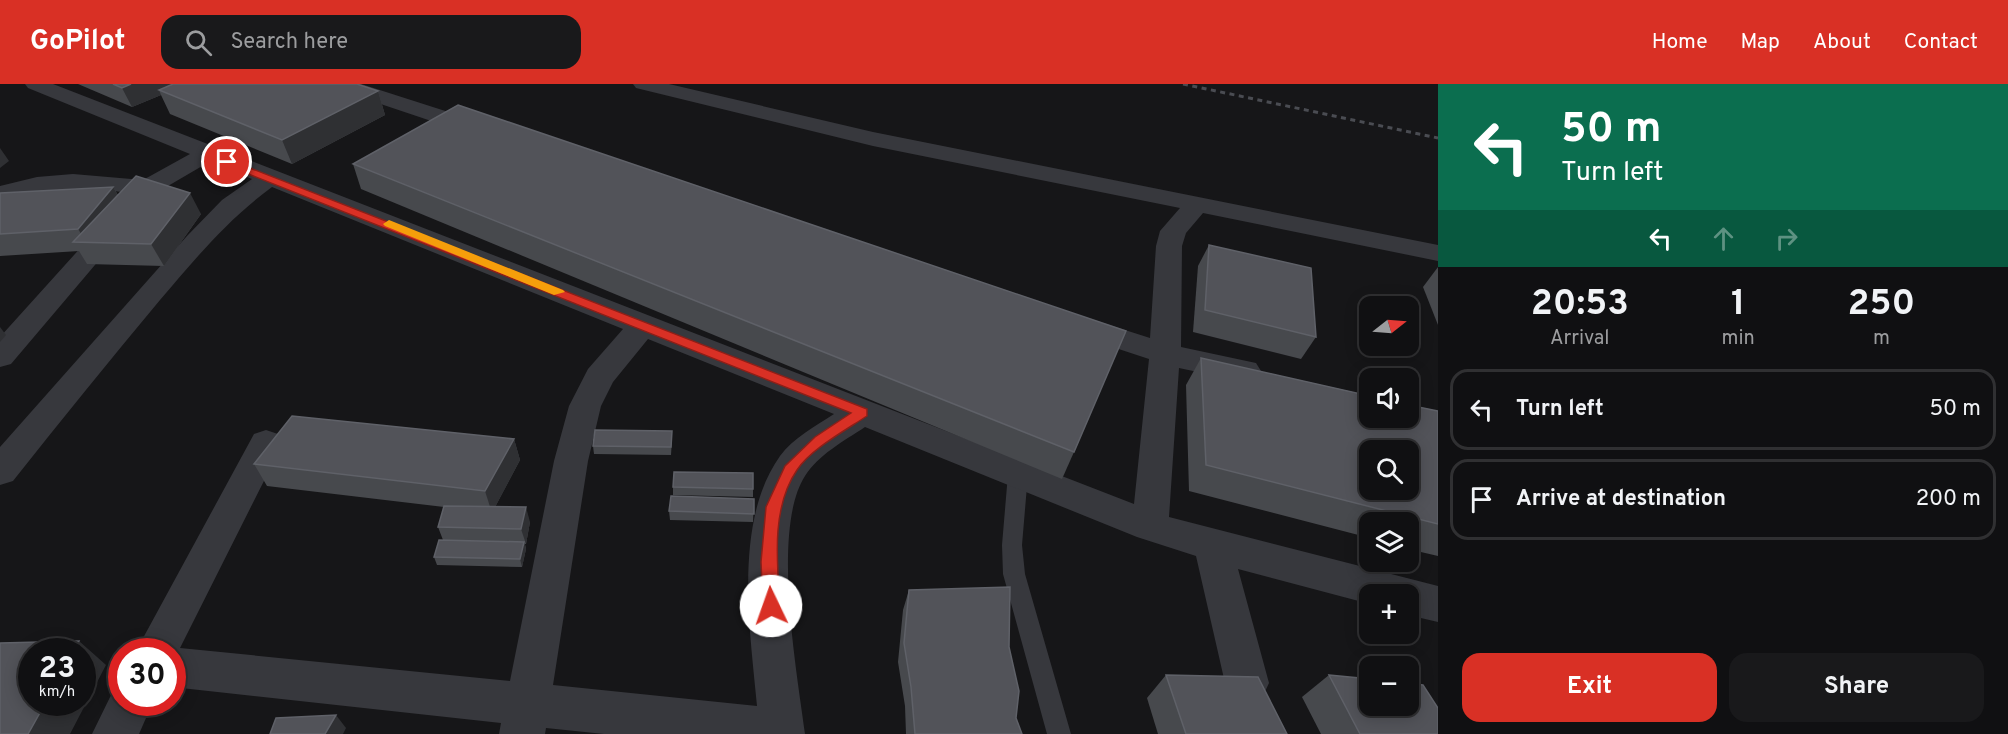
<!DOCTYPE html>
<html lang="en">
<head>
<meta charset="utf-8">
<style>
  body { margin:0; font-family:Overpass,sans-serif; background:#19191b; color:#f1f3f6; height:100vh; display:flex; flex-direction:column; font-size:22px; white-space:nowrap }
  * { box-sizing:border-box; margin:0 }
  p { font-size:20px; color:#9c9d9f }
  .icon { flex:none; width:33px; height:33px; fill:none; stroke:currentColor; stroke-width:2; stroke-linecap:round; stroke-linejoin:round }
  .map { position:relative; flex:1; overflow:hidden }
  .drawer { display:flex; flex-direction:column; background:#101012; width:570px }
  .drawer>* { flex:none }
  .top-card { background:#0b6e4f; color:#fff; overflow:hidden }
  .needle { width:39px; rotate:73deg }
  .controls { position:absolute; left:1359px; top:212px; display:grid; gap:12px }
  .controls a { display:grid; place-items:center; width:60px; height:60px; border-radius:12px; background:#101012; box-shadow:0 3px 15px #0003,0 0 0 2px #303032; font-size:30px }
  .speed { position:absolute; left:18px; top:554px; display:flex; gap:12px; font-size:30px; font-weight:700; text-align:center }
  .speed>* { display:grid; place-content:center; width:78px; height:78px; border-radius:50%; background:#101012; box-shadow:0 3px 15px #0003,0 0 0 2px #303032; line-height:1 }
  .speed small { font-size:15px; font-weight:400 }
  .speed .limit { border:9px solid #d22; background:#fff; color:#111 }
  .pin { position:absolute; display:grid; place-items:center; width:51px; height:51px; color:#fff; margin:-26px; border:3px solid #fff; border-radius:50%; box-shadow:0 2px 6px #0007 }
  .me { position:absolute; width:66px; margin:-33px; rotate:357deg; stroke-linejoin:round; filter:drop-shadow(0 0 4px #0008) }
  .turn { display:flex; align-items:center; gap:21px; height:126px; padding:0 24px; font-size:27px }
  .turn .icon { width:78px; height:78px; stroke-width:2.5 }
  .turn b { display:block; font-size:42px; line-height:51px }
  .lanes { display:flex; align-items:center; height:57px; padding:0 24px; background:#0003; justify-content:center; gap:30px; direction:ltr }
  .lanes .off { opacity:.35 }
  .eta { display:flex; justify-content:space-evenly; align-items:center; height:102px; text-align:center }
  .eta b { font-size:36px; font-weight:700; line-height:42px }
  .cta { display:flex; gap:12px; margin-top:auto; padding:12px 24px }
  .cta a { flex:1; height:69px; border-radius:18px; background:#d93025; color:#fff; font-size:24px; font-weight:700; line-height:69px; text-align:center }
  .cta a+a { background:#19191b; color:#f1f3f6 }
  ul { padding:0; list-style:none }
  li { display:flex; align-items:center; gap:18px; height:81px; margin:0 12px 9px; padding:0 12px; border:3px solid #303032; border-radius:18px }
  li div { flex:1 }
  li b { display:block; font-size:22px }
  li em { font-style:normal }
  header { display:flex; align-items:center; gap:36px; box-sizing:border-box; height:84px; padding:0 30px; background:#d93025; color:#fff }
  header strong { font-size:28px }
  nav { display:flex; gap:33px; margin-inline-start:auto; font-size:21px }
  .search { width:420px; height:54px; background:#19191b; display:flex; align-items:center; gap:15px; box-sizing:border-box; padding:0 21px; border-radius:18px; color:#9c9d9f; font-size:22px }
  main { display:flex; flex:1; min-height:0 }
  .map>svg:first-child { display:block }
</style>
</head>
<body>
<header>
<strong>GoPilot</strong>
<div class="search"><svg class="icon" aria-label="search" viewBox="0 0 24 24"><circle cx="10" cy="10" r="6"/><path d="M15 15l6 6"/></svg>Search here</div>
<nav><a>Home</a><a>Map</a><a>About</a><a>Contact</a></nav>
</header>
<main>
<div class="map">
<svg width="1438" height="650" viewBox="0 0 1438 650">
  <rect width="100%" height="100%" fill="#161618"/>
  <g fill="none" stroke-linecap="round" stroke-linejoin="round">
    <path fill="#37383d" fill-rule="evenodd" d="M 1018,383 L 1025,385 L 1028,390 L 1022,461 L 1025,490 L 1071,650 L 1047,650 L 1003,490 L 1002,461 L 1008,390 L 1011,385 Z"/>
    <g fill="#37383d" fill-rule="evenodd">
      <path d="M 25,0 L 53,0 L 1134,420 L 1149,275 L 1070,249 L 1066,242 L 1070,235 L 1081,232 L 1150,254 L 1156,162 L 1160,147 L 1180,124 L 873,62 L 636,4 L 633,0 L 669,0 L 873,48 L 1438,161 L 1438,177 L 1203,129 L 1186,149 L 1182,162 L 1181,263 L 1256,279 L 1261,287 L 1256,295 L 1245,298 L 1179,284 L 1169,433 L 1438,502 L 1438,538 L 1408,531 L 1408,510 L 1370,510 L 1370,520 L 1238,485 L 1269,599 L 1262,614 L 1247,620 L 1232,614 L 1225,599 L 1196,472 L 1137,453 L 865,343 C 844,357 818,371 805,392 C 771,445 797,588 805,650 L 604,650 L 546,644 L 545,650 L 499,650 L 501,639 L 172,603 L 172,567 L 136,567 L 254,350 L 266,346 L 278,350 L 283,359 L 180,564 L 510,597 L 554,377 L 569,322 L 588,285 L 623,245 L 272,103 C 227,136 196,174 160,216 C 110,276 61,336 13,397 L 0,401 L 0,363 L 187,152 L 222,116 L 252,95 L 209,78 L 156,109 L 11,280 L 0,283 L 0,253 L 130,109 C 81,102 47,106 0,117 L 0,102 L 37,93 L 73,90 L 143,96 L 190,70 L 28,4 ZM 648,255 L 834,330 C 816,342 793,354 780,372 C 733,438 750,546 757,622 L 553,601 L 588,377 L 601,322 L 613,298 Z"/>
      <path d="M 330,0 L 361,0 L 489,41 L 492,46 L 489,51 L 473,51 L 333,4 Z"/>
      <path d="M 122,600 L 122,618 L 153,618 L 139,650 L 92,650 L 115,603 Z"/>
    </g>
    <path stroke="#4a4c52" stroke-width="3" stroke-dasharray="5 4.5" stroke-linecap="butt" d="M 1183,0 L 1438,54"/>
  </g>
  <g fill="#47494d">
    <path d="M 78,0 L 357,0 L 378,7 L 385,31 L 292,80 L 170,30 L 161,11 L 132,23 Z"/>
    <path d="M 353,80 L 1074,368 L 1062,395 L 361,105 Z"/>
    <path d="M 113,103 L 118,111 L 201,130 L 164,182 L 87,180 L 79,167 L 0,172 L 0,109 Z"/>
    <path d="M 1209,161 L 1316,253 L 1301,275 L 1193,248 L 1198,182 Z"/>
    <path d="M 1438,183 L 1438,241 L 1423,203 Z"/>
    <path d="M 1201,274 L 1438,327 L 1438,472 L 1408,465 L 1408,438 L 1370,438 L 1370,454 L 1189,407 L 1186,301 Z"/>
    <path d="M 514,355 L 520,376 L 495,423 L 530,438 L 526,460 L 525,460 L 526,465 L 522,483 L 437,481 L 434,473 L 443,456 L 438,443 L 444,423 L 267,402 L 254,380 Z"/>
    <path d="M 672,356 L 671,371 L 594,370 L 593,362 Z"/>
    <path d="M 673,403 L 753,405 L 753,413 L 673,411 Z"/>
    <path d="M 754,415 L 753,438 L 670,436 L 669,427 Z"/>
    <path d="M 909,506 L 1009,563 L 1016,634 L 1022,650 L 906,650 L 905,622 L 898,578 L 903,526 Z"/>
    <path d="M 1166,591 L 1287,650 L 1158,650 L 1147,614 Z"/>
    <path d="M 1329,591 L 1438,650 L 1321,650 L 1302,613 Z"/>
  </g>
  <g fill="#2f3033">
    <path d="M 131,0 L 187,0 L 159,6 L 161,11 L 132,23 L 122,4 Z"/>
    <path d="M 378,7 L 385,31 L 292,80 L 282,56 Z"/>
    <path d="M 0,64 L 9,77 L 0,84 Z"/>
    <path d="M 113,103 L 125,123 L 87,159 L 78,145 Z"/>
    <path d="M 190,109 L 201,130 L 164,182 L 151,160 Z"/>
    <path d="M 0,243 L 6,251 L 0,258 Z"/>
    <path d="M 514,355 L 520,376 L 492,429 L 485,407 Z"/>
    <path d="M 526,423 L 530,438 L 526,460 L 521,445 Z"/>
    <path d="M 524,458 L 526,465 L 522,483 L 520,475 Z"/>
    <path d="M 79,557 L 106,581 L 70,650 L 28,650 L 46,618 L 82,618 L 82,567 L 74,567 Z"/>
    <path d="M 336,631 L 346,644 L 343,650 L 325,650 Z"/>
  </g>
  <g fill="#525359" stroke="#5f6168" stroke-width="1.5" fill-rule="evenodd">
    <path d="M 113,0 L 131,0 L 122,4 Z"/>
    <path d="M 173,0 L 357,0 L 378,7 L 282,56 L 159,6 Z"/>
    <path d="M 458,21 L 1126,247 L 1074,368 L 353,80 Z"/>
    <path d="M 136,92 L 190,109 L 151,160 L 73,158 Z"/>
    <path d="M 113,103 L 78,145 L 0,150 L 0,109 Z"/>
    <path d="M 1209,161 L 1311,184 L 1316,253 L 1205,226 Z"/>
    <path d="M 1201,274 L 1370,312 L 1370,333 L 1408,333 L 1408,321 L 1438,327 L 1438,440 L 1206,381 ZM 1370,366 L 1408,366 L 1408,405 L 1370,405 Z"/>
    <path d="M 292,332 L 514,355 L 485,407 L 254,380 Z"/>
    <path d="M 595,346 L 672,347 L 671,363 L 593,362 Z"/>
    <path d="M 674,388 L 753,389 L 753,405 L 673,403 Z"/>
    <path d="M 671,412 L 754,415 L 754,430 L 669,427 Z"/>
    <path d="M 444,422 L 526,423 L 521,445 L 438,443 Z"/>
    <path d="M 439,456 L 524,458 L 520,475 L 434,473 Z"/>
    <path d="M 1010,503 L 1009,563 L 1019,607 L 1016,634 L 1022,650 L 915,650 L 911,603 L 904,559 L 909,506 Z"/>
    <path d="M 79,557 L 74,567 L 32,567 L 32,618 L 46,618 L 28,650 L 0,650 L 0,559 Z"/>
    <path d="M 1166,591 L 1258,593 L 1287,650 L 1186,650 Z"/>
    <path d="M 1329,591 L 1370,595 L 1370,621 L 1408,621 L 1408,599 L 1423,601 L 1438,624 L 1438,650 L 1360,650 Z"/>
    <path d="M 336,631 L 325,650 L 270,650 L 276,634 Z"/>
  </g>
  <path fill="#d93025" stroke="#8d1f18" stroke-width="1.5" d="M 227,75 L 867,325 L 867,332 C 846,346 811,365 797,386 C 771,424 777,478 780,522 L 777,527 L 771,529 L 765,527 L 763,522 L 761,478 L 766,423 L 785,382 L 815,353 L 851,329 L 223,80 L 222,78 Z"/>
  <path fill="#f59e0b" d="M 389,136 L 563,206 L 565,208 L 554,211 L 385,142 L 383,140 Z"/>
</svg>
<div class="controls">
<a><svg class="needle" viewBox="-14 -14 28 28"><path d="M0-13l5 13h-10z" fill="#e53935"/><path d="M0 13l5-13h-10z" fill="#9c9d9f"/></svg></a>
<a><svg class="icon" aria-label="sound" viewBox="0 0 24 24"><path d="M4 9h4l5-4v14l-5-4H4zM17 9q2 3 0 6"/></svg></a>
<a><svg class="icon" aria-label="search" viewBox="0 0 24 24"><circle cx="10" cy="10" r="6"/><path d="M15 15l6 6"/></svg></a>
<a><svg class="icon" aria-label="layers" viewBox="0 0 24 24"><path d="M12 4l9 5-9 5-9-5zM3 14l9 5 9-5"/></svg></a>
<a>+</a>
<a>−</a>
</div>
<div class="speed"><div>23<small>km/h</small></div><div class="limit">30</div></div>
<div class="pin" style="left:227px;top:78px;background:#d93025"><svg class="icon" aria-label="arrive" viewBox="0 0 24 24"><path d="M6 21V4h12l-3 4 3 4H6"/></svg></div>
<svg class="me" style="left:771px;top:522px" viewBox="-20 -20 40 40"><circle r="19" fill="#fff"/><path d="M0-13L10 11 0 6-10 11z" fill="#d93025"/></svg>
</div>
<section class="drawer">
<div class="top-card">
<div class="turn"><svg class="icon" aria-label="left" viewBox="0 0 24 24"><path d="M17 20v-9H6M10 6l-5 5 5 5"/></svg><div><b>50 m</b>Turn left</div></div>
<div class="lanes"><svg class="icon" aria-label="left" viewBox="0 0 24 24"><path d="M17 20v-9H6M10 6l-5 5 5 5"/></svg><svg class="icon off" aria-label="ahead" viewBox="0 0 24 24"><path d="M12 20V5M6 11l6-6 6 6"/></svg><svg class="icon off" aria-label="right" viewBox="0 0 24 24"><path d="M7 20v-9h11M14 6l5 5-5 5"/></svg></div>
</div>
<div class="eta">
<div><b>20:53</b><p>Arrival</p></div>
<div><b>1</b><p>min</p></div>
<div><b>250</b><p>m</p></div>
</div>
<ul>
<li><svg class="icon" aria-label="left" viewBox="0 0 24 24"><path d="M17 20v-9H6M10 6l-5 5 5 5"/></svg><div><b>Turn left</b></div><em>50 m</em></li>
<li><svg class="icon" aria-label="arrive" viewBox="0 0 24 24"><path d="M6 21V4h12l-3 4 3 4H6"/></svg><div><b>Arrive at destination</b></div><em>200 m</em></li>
</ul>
<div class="cta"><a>Exit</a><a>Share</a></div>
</section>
</main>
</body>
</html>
